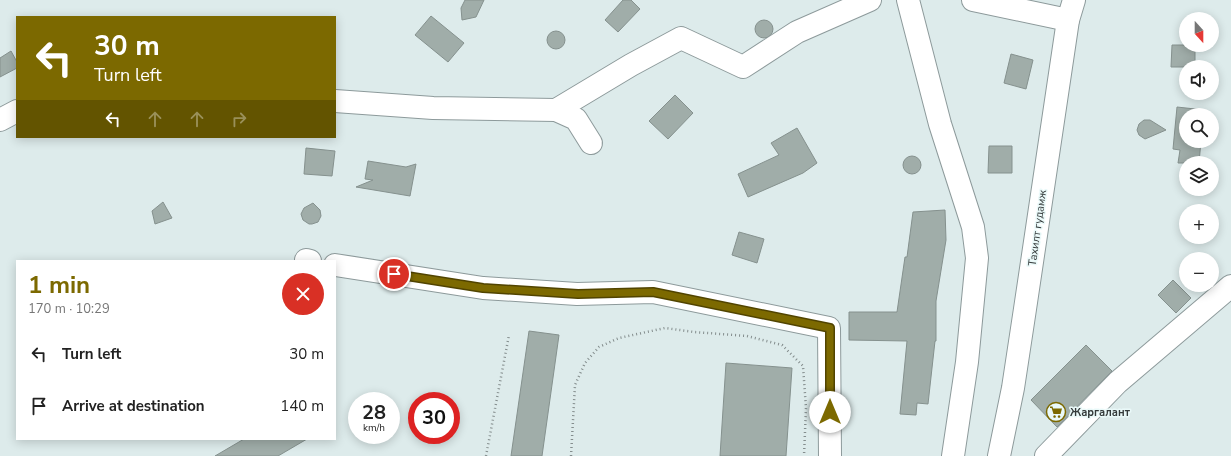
<!DOCTYPE html>
<html lang="en">
<head>
<meta charset="utf-8">
<style>
  body { margin:0; font-family:"Nunito Sans",sans-serif; background:#f2f2f2; color:#222; height:100vh; display:flex; flex-direction:column; font-size:15px; white-space:nowrap }
  * { box-sizing:border-box; margin:0 }
  p { font-size:13px; color:#767676 }
  .icon { flex:none; width:22px; height:22px; fill:none; stroke:currentColor; stroke-width:2; stroke-linecap:round; stroke-linejoin:round }
  .map { position:relative; flex:1; overflow:hidden }
  .sheet { position:absolute; left:16px; top:260px; width:320px; height:180px; display:flex; flex-direction:column; background:#fff; border-radius:0px; box-shadow:0 2px 10px #0003 }
  .sheet>* { flex:none }
  .banner { position:absolute; left:16px; top:16px; width:320px; height:122px; border-radius:0px; box-shadow:0 2px 10px #0003; background:#7c6900; color:#fff; overflow:hidden }
  .needle { width:26px; rotate:159deg }
  .fabs { position:absolute; left:1179px; top:12px; display:grid; gap:8px }
  .fabs a { display:grid; place-items:center; width:40px; height:40px; border-radius:50%; background:#fff; box-shadow:0 2px 10px #0003; font-size:20px }
  .speed { position:absolute; left:348px; top:392px; display:flex; gap:8px; font-size:20px; font-weight:700; text-align:center }
  .speed>* { display:grid; place-content:center; width:52px; height:52px; border-radius:50%; background:#fff; box-shadow:0 2px 10px #0003; line-height:1 }
  .speed small { font-size:10px; font-weight:400 }
  .speed .limit { border:6px solid #d22; background:#fff; color:#111 }
  .pin { position:absolute; display:grid; place-items:center; width:34px; height:34px; color:#fff; margin:-17px; border:2px solid #fff; border-radius:50%; box-shadow:0 1px 4px #0007 }
  .me { position:absolute; width:44px; margin:-22px; rotate:0deg; stroke-linejoin:round; filter:drop-shadow(0 0 3px #0008) }
  .turn { display:flex; align-items:center; gap:14px; height:84px; padding:0 12px; font-size:18px }
  .turn .icon { width:52px; height:52px; stroke-width:2.5 }
  .turn b { display:block; font-size:28px; line-height:34px }
  .lanes { display:flex; align-items:center; height:38px; padding:0 12px; background:#0003; justify-content:center; gap:20px; direction:ltr }
  .lanes .off { opacity:.35 }
  .round { display:grid; place-items:center; flex:none; width:42px; height:42px; border-radius:21px; background:#f2f2f2 }
  .summary { display:flex; align-items:center; justify-content:space-between; height:68px; padding:0 12px }
  h1 { font-size:24px; font-weight:700; line-height:30px; color:#7c6900 }
  ul { padding:0; list-style:none }
  li { display:flex; align-items:center; gap:12px; height:52px; padding:0 12px }
  li div { flex:1 }
  li b { display:block; font-size:15px }
  li em { font-style:normal }
  .map>svg:first-child { display:block }
</style>
</head>
<body>
<div class="map">
<svg width="1231" height="456" viewBox="0 0 1231 456">
  <rect width="100%" height="100%" fill="#ddebeb"/>
  <g fill="#a0ada9" stroke="#85918e">
    <path d="M 465,0 L 484,0 L 476,17 L 462,20 L 461,8 Z"/>
    <path d="M 623,0 L 631,0 L 640,9 L 618,32 L 605,20 Z"/>
    <path d="M 431,16 L 464,43 L 448,62 L 415,35 Z"/>
    <circle cx="764" cy="29" r="9"/>
    <circle cx="556" cy="40" r="9"/>
    <path d="M 1172,45 L 1195,45 L 1195,67 L 1171,67 Z"/>
    <path d="M 11,51 L 17,62 L 17,68 L 0,77 L 0,58 Z"/>
    <path d="M 1011,54 L 1033,60 L 1026,89 L 1004,83 Z"/>
    <path d="M 675,95 L 693,113 L 668,139 L 649,121 Z"/>
    <path d="M 1177,107 L 1204,110 L 1204,115 L 1186,115 L 1186,141 L 1201,141 L 1199,163 L 1178,163 L 1180,150 L 1173,149 Z"/>
    <path d="M 1144,120 L 1150,120 L 1166,130 L 1145,139 L 1139,135 L 1137,130 L 1139,124 Z"/>
    <path d="M 797,128 L 817,163 L 803,173 L 748,197 L 738,174 L 779,155 L 771,143 Z"/>
    <path d="M 989,146 L 1012,146 L 1012,173 L 988,173 Z"/>
    <path d="M 306,148 L 335,151 L 332,176 L 304,174 Z"/>
    <circle cx="912" cy="165" r="9"/>
    <path d="M 368,161 L 406,167 L 416,164 L 410,196 L 356,187 L 373,180 L 365,179 Z"/>
    <path d="M 163,202 L 172,218 L 155,224 L 152,211 Z"/>
    <path d="M 313,203 L 320,210 L 321,216 L 318,222 L 312,224 L 309,224 L 303,220 L 301,214 L 304,208 Z"/>
    <path d="M 945,210 L 946,240 L 936,301 L 936,341 L 935,341 L 928,404 L 917,403 L 916,415 L 900,414 L 907,341 L 849,340 L 849,312 L 897,312 L 905,257 L 907,257 L 913,212 Z"/>
    <path d="M 739,232 L 764,239 L 757,263 L 732,255 Z"/>
    <path d="M 1173,280 L 1191,298 L 1176,313 L 1158,295 Z"/>
    <path d="M 529,331 L 559,335 L 542,456 L 511,456 Z"/>
    <path d="M 1086,345 L 1112,371 L 1057,427 L 1031,400 Z"/>
    <path d="M 726,363 L 792,368 L 786,456 L 720,456 Z"/>
    <path d="M 244,439 L 307,439 L 278,456 L 215,456 Z"/>
  </g>
  <g fill="none" stroke-linecap="round" stroke-linejoin="round">
    <defs>
      <g id="minor">
        <path d="M 908,0 L 940,124 L 973,227 L 977,258 L 967,362 L 953,456"/>
        <path d="M 973,0 L 1068,20"/>
        <path d="M 335,101 L 433,108 L 556,110 L 631,65 L 681,38 L 743,67 L 797,32 L 870,0"/>
        <path d="M 556,110 L 576,119 L 591,143"/>
        <path d="M 0,120 L 17,111"/>
        <path d="M 306,260 L 310,261"/>
        <path d="M 335,265 L 483,288 L 577,294 L 653,292 L 829,328 L 830,456"/>
        <path d="M 1046,456 L 1118,382 L 1231,286"/>
      </g>
      <path id="major" d="M 999,456 L 1013,388 L 1025,309 L 1068,20 L 1074,0"/>
    </defs>
    <use href="#minor" stroke="#8d9a9b" stroke-width="24"/>
    <use href="#major" stroke="#8d9a9b" stroke-width="24"/>
    <g stroke="#848d8d" stroke-width="2.5" stroke-dasharray="1 3" stroke-linecap="butt">
      <path d="M 486,456 L 509,335"/>
      <path d="M 571,456 L 575,385 L 585,363 L 599,347 L 619,338 L 665,328 L 694,332 L 747,336 L 782,345 L 803,366 L 806,408 L 804,456"/>
    </g>
    <use href="#minor" stroke="#fff" stroke-width="22"/>
    <use href="#major" stroke="#fff" stroke-width="22"/>
  </g>
  <g fill="none" stroke-linecap="round" stroke-linejoin="round">
    <defs>
      <path id="route" d="M 394,274 L 483,288 L 578,294 L 653,292 L 830,328 L 830,412"/>
    </defs>
    <use href="#route" stroke="#514400" stroke-width="10"/>
    <use href="#route" stroke="#7c6900" stroke-width="7"/>
  </g>
  <defs>
    <symbol id="supermarket-ring" viewBox="-11 -11 22 22"><circle r="9.5" fill="#eaf9f9" stroke="#7c6900" stroke-width="1.5"/><path d="M-6-5.5h2.5l.6 2H6L4.5 2H-2.5L-4.4-4H-6ZM-1.5 3.2a1.3 1.3 0 1 0 .1 0ZM3 3.2a1.3 1.3 0 1 0 .1 0Z" fill="#7c6900"/></symbol>
  </defs>
  <g fill-rule="evenodd">
    <use href="#supermarket-ring" x="1045" y="401" width="22" height="22"/>
  </g>
  <g text-anchor="middle" stroke-width="3" stroke-linejoin="round" paint-order="stroke">
    <g font-size="11" fill="#343a3a" stroke="#eaf9f9">
      <text transform="translate(1037 228) rotate(-82)" y="4">Тахилт гудамж</text>
    </g>
    <g font-size="11" font-weight="bold" fill="#343a3a" stroke="#eaf9f9" text-anchor="start">
      <text x="1070" y="416">Жаргалант</text>
    </g>
  </g>
</svg>
<div class="fabs">
<a><svg class="needle" viewBox="-14 -14 28 28"><path d="M0-13l5 13h-10z" fill="#e53935"/><path d="M0 13l5-13h-10z" fill="#767676"/></svg></a>
<a><svg class="icon" aria-label="sound" viewBox="0 0 24 24"><path d="M4 9h4l5-4v14l-5-4H4zM17 9q2 3 0 6"/></svg></a>
<a><svg class="icon" aria-label="search" viewBox="0 0 24 24"><circle cx="10" cy="10" r="6"/><path d="M15 15l6 6"/></svg></a>
<a><svg class="icon" aria-label="layers" viewBox="0 0 24 24"><path d="M12 4l9 5-9 5-9-5zM3 14l9 5 9-5"/></svg></a>
<a>+</a>
<a>−</a>
</div>
<div class="speed"><div>28<small>km/h</small></div><div class="limit">30</div></div>
<div class="pin" style="left:394px;top:274px;background:#d93025"><svg class="icon" aria-label="arrive" viewBox="0 0 24 24"><path d="M6 21V4h12l-3 4 3 4H6"/></svg></div>
<svg class="me" style="left:830px;top:412px" viewBox="-20 -20 40 40"><circle r="19" fill="#fff"/><path d="M0-13L10 11 0 6-10 11z" fill="#7c6900"/></svg>
<div class="banner">
<div class="turn"><svg class="icon" aria-label="left" viewBox="0 0 24 24"><path d="M17 20v-9H6M10 6l-5 5 5 5"/></svg><div><b>30 m</b>Turn left</div></div>
<div class="lanes"><svg class="icon" aria-label="left" viewBox="0 0 24 24"><path d="M17 20v-9H6M10 6l-5 5 5 5"/></svg><svg class="icon off" aria-label="ahead" viewBox="0 0 24 24"><path d="M12 20V5M6 11l6-6 6 6"/></svg><svg class="icon off" aria-label="ahead" viewBox="0 0 24 24"><path d="M12 20V5M6 11l6-6 6 6"/></svg><svg class="icon off" aria-label="right" viewBox="0 0 24 24"><path d="M7 20v-9h11M14 6l5 5-5 5"/></svg></div>
</div>
<section class="sheet">
<div class="summary"><div><h1>1 min</h1><p>170 m · 10:29</p></div><a class="round" style="background:#d93025;color:#fff"><svg class="icon" aria-label="close" viewBox="0 0 24 24"><path d="M6 6l12 12M18 6L6 18"/></svg></a></div>
<ul>
<li><svg class="icon" aria-label="left" viewBox="0 0 24 24"><path d="M17 20v-9H6M10 6l-5 5 5 5"/></svg><div><b>Turn left</b></div><em>30 m</em></li>
<li><svg class="icon" aria-label="arrive" viewBox="0 0 24 24"><path d="M6 21V4h12l-3 4 3 4H6"/></svg><div><b>Arrive at destination</b></div><em>140 m</em></li>
</ul>
</section>
</div>
</body>
</html>
